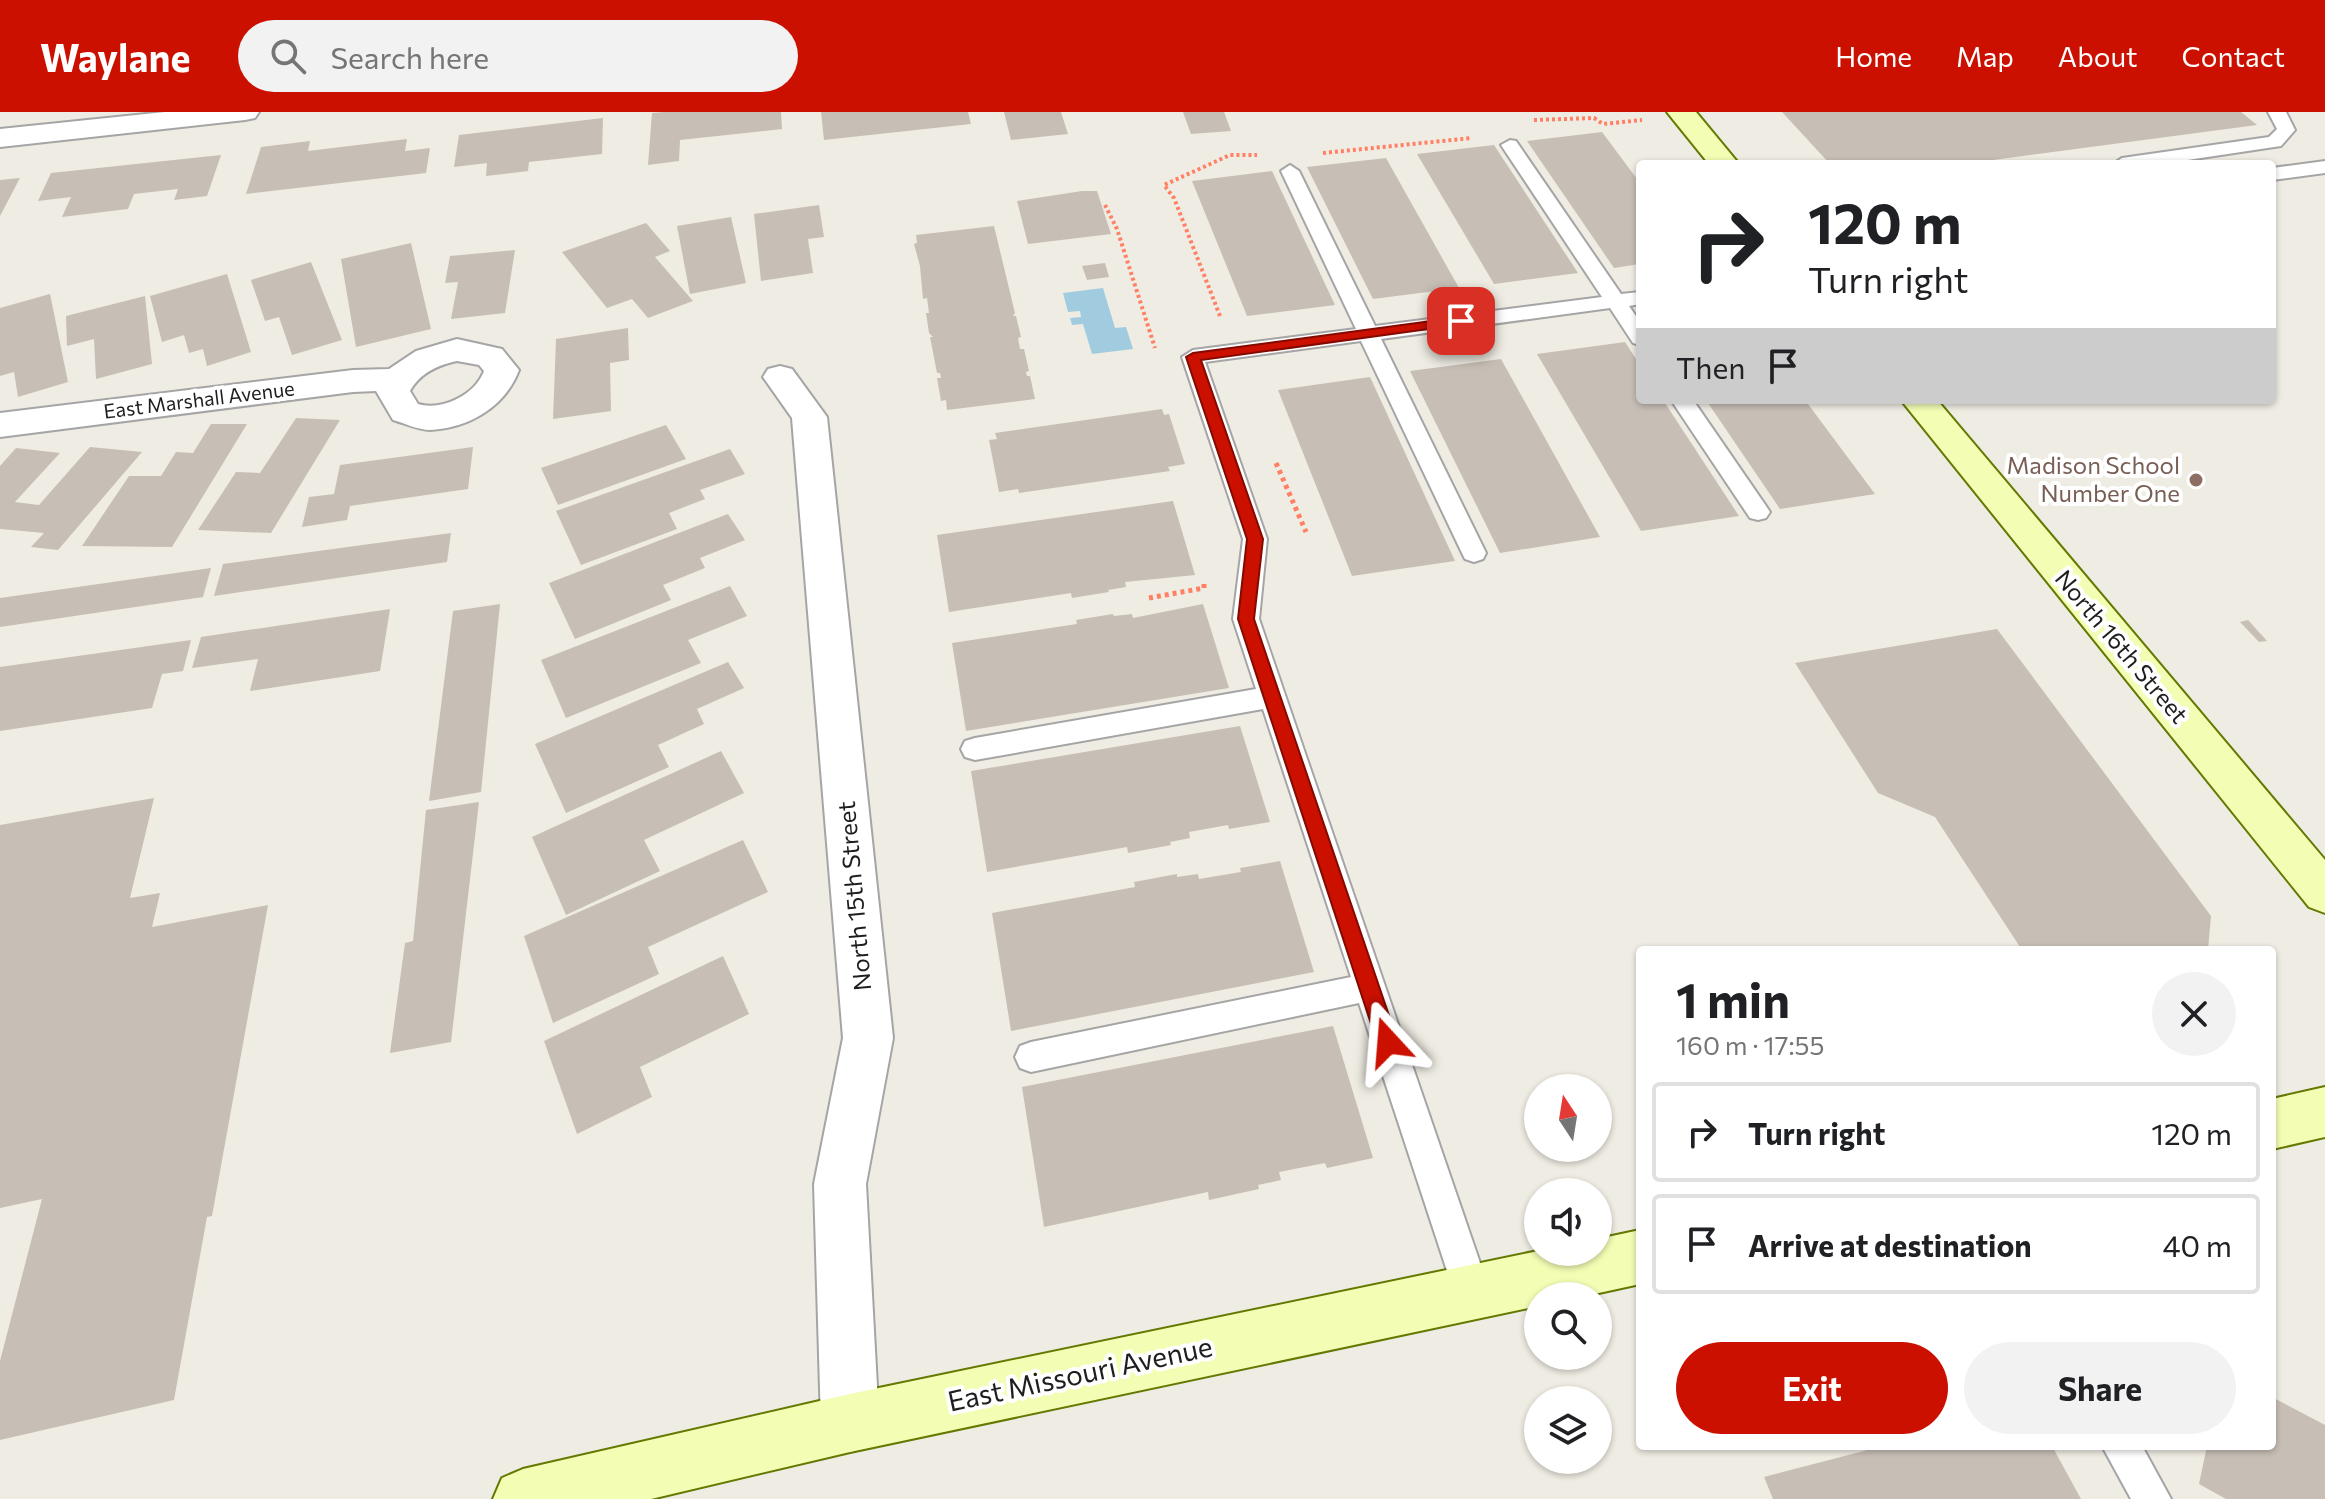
<!DOCTYPE html>
<html lang="en">
<head>
<meta charset="utf-8">
<style>
  body { margin:0; font-family:Commissioner,sans-serif; background:#f2f2f2; color:#202124; height:100vh; display:flex; flex-direction:column; font-size:30px; white-space:nowrap }
  * { box-sizing:border-box; margin:0 }
  p { font-size:26px; color:#757577 }
  .icon { flex:none; width:44px; height:44px; fill:none; stroke:currentColor; stroke-width:2; stroke-linecap:round; stroke-linejoin:round }
  .map { position:relative; flex:1; overflow:hidden }
  .drawer { position:absolute; left:1636px; top:834px; width:640px; height:504px; display:flex; flex-direction:column; background:#fff; border-radius:8px; box-shadow:0 2px 6px #0004 }
  .drawer>* { flex:none }
  .top-card { position:absolute; left:1636px; top:48px; width:640px; height:244px; border-radius:8px; box-shadow:0 2px 6px #0004; background:#fff; color:#202124; overflow:hidden }
  .needle { width:52px; rotate:348deg }
  .tools { position:absolute; left:1524px; top:962px; display:grid; gap:16px }
  .tools a { display:grid; place-items:center; width:88px; height:88px; border-radius:50%; background:#fff; box-shadow:0 2px 6px #0004; font-size:40px }
  .pin { position:absolute; display:grid; place-items:center; width:68px; height:68px; color:#fff; margin:-34px; border-radius:16px; box-shadow:0 4px 12px #0006 }
  .me { position:absolute; width:88px; margin:-44px; rotate:341deg; stroke-linejoin:round; filter:drop-shadow(0 0 6px #0008) }
  .turn { display:flex; align-items:center; gap:28px; height:168px; padding:0 40px; font-size:36px }
  .turn .icon { width:104px; height:104px; stroke-width:2.5 }
  .turn b { display:block; font-size:56px; line-height:68px }
  .then { display:flex; align-items:center; height:76px; padding:0 40px; background:#0003; gap:16px; font-size:30px }
  .round { display:grid; place-items:center; flex:none; width:84px; height:84px; border-radius:42px; background:#f2f2f2 }
  .summary { display:flex; align-items:center; justify-content:space-between; height:136px; padding:0 40px }
  h1 { font-size:48px; font-weight:700; line-height:60px }
  .cta { display:flex; gap:16px; margin-top:auto; padding:16px 40px }
  .cta a { flex:1; height:92px; border-radius:48px; background:#cb1000; color:#fff; font-size:32px; font-weight:700; line-height:92px; text-align:center }
  .cta a+a { background:#f2f2f2; color:#202124 }
  ul { padding:0; list-style:none }
  li { display:flex; align-items:center; gap:24px; height:100px; margin:0 16px 12px; padding:0 24px; border:4px solid #e0e0e0; border-radius:8px }
  li div { flex:1 }
  li b { display:block; font-size:30px }
  li em { font-style:normal }
  header { display:flex; align-items:center; gap:48px; box-sizing:border-box; height:112px; padding:0 40px; background:#cb1000; color:#fff }
  header strong { font-size:38px }
  nav { display:flex; gap:44px; margin-inline-start:auto; font-size:28px }
  .search { width:560px; height:72px; background:#f2f2f2; display:flex; align-items:center; gap:20px; box-sizing:border-box; padding:0 28px; border-radius:44px; color:#757577; font-size:30px }
  .map>svg:first-child { display:block }
</style>
</head>
<body>
<header>
<strong>Waylane</strong>
<div class="search"><svg class="icon" aria-label="search" viewBox="0 0 24 24"><circle cx="10" cy="10" r="6"/><path d="M15 15l6 6"/></svg>Search here</div>
<nav><a>Home</a><a>Map</a><a>About</a><a>Contact</a></nav>
</header>
<div class="map">
<svg width="2325" height="1387" viewBox="0 0 2325 1387">
  <rect width="100%" height="100%" fill="#efece3"/>
  <path fill="#a1ccdf" d="M 1103,176 L 1115,216 L 1126,215 L 1133,237 L 1092,242 L 1083,212 L 1072,213 L 1070,206 L 1081,205 L 1080,199 L 1068,200 L 1063,181 Z"/>
  <g fill="#c7bfb6">
    <path d="M 664,0 L 781,0 L 782,17 L 680,28 L 679,49 L 648,53 L 652,1 Z"/>
    <path d="M 821,0 L 968,0 L 971,12 L 824,28 Z"/>
    <path d="M 1004,0 L 1061,0 L 1068,22 L 1011,28 Z"/>
    <path d="M 1183,0 L 1224,0 L 1231,19 L 1191,22 Z"/>
    <path d="M 1782,0 L 2241,0 L 2257,13 L 1963,52 L 1830,52 Z"/>
    <path d="M 603,6 L 602,42 L 529,50 L 528,59 L 486,64 L 487,51 L 454,55 L 459,23 Z"/>
    <path d="M 1602,20 L 1640,71 L 1640,152 L 1614,156 L 1527,29 Z"/>
    <path d="M 407,27 L 405,39 L 430,36 L 426,61 L 246,82 L 261,35 L 310,29 L 308,39 Z"/>
    <path d="M 1494,33 L 1578,161 L 1494,172 L 1417,42 Z"/>
    <path d="M 221,43 L 207,84 L 174,88 L 178,77 L 134,82 L 128,97 L 62,105 L 71,85 L 38,89 L 51,61 Z"/>
    <path d="M 1386,46 L 1459,176 L 1373,187 L 1307,55 Z"/>
    <path d="M 1272,59 L 1335,193 L 1247,204 L 1192,69 Z"/>
    <path d="M 20,66 L 0,104 L 0,68 Z"/>
    <path d="M 1082,79 L 1097,79 L 1111,122 L 1028,132 L 1017,89 Z"/>
    <path d="M 819,93 L 824,125 L 808,127 L 813,161 L 761,169 L 754,102 Z"/>
    <path d="M 731,105 L 746,171 L 690,182 L 677,114 Z"/>
    <path d="M 646,111 L 670,139 L 655,145 L 693,189 L 648,206 L 632,187 L 607,196 L 562,140 Z"/>
    <path d="M 994,114 L 1015,201 L 1013,204 L 1016,204 L 1021,225 L 1018,226 L 1020,237 L 1024,237 L 1029,259 L 1026,260 L 1027,264 L 1030,264 L 1035,287 L 947,298 L 946,288 L 941,289 L 937,266 L 941,266 L 940,261 L 937,261 L 930,225 L 933,225 L 929,221 L 926,201 L 929,201 L 927,186 L 923,187 L 920,154 L 914,132 L 917,131 L 916,123 Z"/>
    <path d="M 411,131 L 431,217 L 356,235 L 341,147 Z"/>
    <path d="M 515,138 L 505,201 L 451,207 L 458,170 L 445,171 L 450,144 Z"/>
    <path d="M 311,150 L 342,228 L 292,243 L 279,205 L 265,209 L 251,168 Z"/>
    <path d="M 1105,151 L 1109,165 L 1087,168 L 1082,154 Z"/>
    <path d="M 227,162 L 251,240 L 207,254 L 203,237 L 189,241 L 184,223 L 162,230 L 150,184 Z"/>
    <path d="M 50,182 L 68,270 L 18,285 L 14,260 L 0,264 L 0,196 Z"/>
    <path d="M 145,184 L 152,252 L 96,267 L 94,227 L 67,234 L 66,204 Z"/>
    <path d="M 628,216 L 629,248 L 610,251 L 611,299 L 553,307 L 556,227 Z"/>
    <path d="M 1625,230 L 1640,253 L 1640,288 L 1663,288 L 1739,404 L 1641,419 L 1537,242 Z"/>
    <path d="M 1501,247 L 1600,425 L 1500,441 L 1410,259 Z"/>
    <path d="M 1370,265 L 1455,449 L 1352,464 L 1278,278 Z"/>
    <path d="M 1706,288 L 1805,288 L 1875,382 L 1780,397 Z"/>
    <path d="M 1162,297 L 1164,303 L 1169,302 L 1185,352 L 1168,355 L 1170,359 L 1019,381 L 1018,377 L 999,380 L 989,328 L 997,327 L 995,321 Z"/>
    <path d="M 296,306 L 340,308 L 271,421 L 198,418 L 236,360 L 260,361 Z"/>
    <path d="M 211,312 L 247,312 L 172,435 L 82,434 L 129,364 L 161,364 L 176,340 L 193,341 Z"/>
    <path d="M 666,313 L 686,347 L 558,393 L 541,356 Z"/>
    <path d="M 90,335 L 142,340 L 58,438 L 31,435 L 44,421 L 0,417 L 0,354 L 16,336 L 60,341 L 15,390 L 39,393 Z"/>
    <path d="M 473,335 L 468,377 L 350,394 L 347,408 L 302,415 L 309,385 L 334,382 L 340,353 Z"/>
    <path d="M 730,337 L 745,362 L 700,378 L 705,387 L 669,401 L 677,417 L 581,453 L 556,399 Z"/>
    <path d="M 1173,389 L 1195,463 L 1125,470 L 1126,475 L 1108,478 L 1109,480 L 1072,486 L 1071,481 L 949,500 L 937,423 Z"/>
    <path d="M 728,402 L 745,428 L 700,446 L 705,456 L 663,473 L 671,488 L 575,527 L 549,471 Z"/>
    <path d="M 451,421 L 447,450 L 214,484 L 223,452 Z"/>
    <path d="M 211,456 L 203,485 L 0,515 L 0,486 Z"/>
    <path d="M 730,474 L 747,504 L 688,528 L 701,551 L 566,606 L 541,548 Z"/>
    <path d="M 500,492 L 481,680 L 429,689 L 453,499 Z"/>
    <path d="M 1203,492 L 1229,576 L 966,619 L 952,531 L 1077,512 L 1076,508 L 1113,502 L 1114,504 L 1132,502 L 1133,506 Z"/>
    <path d="M 390,497 L 380,559 L 250,579 L 258,547 L 192,556 L 201,525 Z"/>
    <path d="M 2248,508 L 2267,529 L 2259,530 L 2240,510 Z"/>
    <path d="M 1997,517 L 2211,804 L 2208,838 L 2022,838 L 1935,705 L 1878,681 L 1795,551 Z"/>
    <path d="M 191,528 L 183,559 L 162,562 L 152,596 L 0,619 L 0,555 Z"/>
    <path d="M 728,550 L 744,576 L 697,597 L 704,612 L 658,633 L 669,655 L 566,701 L 535,632 Z"/>
    <path d="M 1240,614 L 1270,710 L 1229,717 L 1228,713 L 1189,720 L 1190,726 L 1170,730 L 1171,733 L 1128,741 L 1127,735 L 987,760 L 971,659 Z"/>
    <path d="M 721,639 L 744,681 L 644,728 L 660,759 L 566,803 L 532,725 Z"/>
    <path d="M 154,686 L 130,786 L 160,781 L 152,815 L 268,793 L 212,1104 L 207,1105 L 174,1288 L 0,1328 L 0,1249 L 42,1087 L 0,1096 L 0,713 Z"/>
    <path d="M 479,690 L 451,930 L 390,941 L 405,831 L 413,829 L 426,698 Z"/>
    <path d="M 743,728 L 768,780 L 648,835 L 659,862 L 553,911 L 524,824 Z"/>
    <path d="M 1280,749 L 1314,860 L 1011,919 L 992,801 L 1135,775 L 1134,770 L 1177,762 L 1177,765 L 1198,762 L 1199,767 L 1241,760 L 1240,756 Z"/>
    <path d="M 723,844 L 749,902 L 640,955 L 652,985 L 577,1022 L 544,929 Z"/>
    <path d="M 1333,914 L 1373,1046 L 1327,1056 L 1325,1051 L 1279,1060 L 1281,1068 L 1258,1073 L 1259,1077 L 1209,1088 L 1208,1080 L 1044,1115 L 1022,975 Z"/>
    <path d="M 2272,1285 L 2325,1313 L 2325,1387 L 2226,1387 L 2199,1372 L 2207,1334 L 2272,1334 Z"/>
    <path d="M 1883,1334 L 2052,1334 L 2081,1387 L 1773,1387 L 1764,1365 Z"/>
  </g>
  <g fill="none" stroke-linecap="round" stroke-linejoin="round">
    <defs>
      <g id="lane">
        <path d="M 2268,0 L 2286,0 L 2295,18 L 2281,34 L 2161,52 L 2113,52 L 2122,46 L 2269,25 L 2277,17 Z"/>
        <path d="M 1510,28 L 1516,29 L 1621,182 L 1640,180 L 1640,192 L 1629,194 L 1640,210 L 1640,233 L 1633,231 L 1610,196 L 1381,227 L 1486,441 L 1483,447 L 1474,450 L 1465,447 L 1462,441 L 1361,229 L 1205,250 L 1267,427 L 1259,507 L 1490,1180 L 1484,1192 L 1472,1198 L 1460,1192 L 1454,1180 L 1359,891 L 1031,960 L 1020,956 L 1015,945 L 1020,934 L 1031,930 L 1351,865 L 1263,597 L 975,648 L 965,645 L 961,637 L 965,629 L 975,626 L 1256,577 L 1233,507 L 1243,427 L 1182,245 L 1193,238 L 1356,217 L 1281,59 L 1290,53 L 1299,59 L 1375,214 L 1602,185 L 1501,33 Z"/>
        <path d="M 2325,49 L 2325,61 L 2272,68 L 2272,56 Z"/>
        <path d="M 1671,288 L 1693,288 L 1766,394 L 1770,400 L 1766,406 L 1758,408 L 1750,406 Z"/>
        <path d="M 2102,1334 L 2142,1334 L 2171,1387 L 2131,1387 Z"/>
      </g>
      <g id="street">
        <path d="M 165,0 L 259,0 L 255,6 L 245,8 L 0,35 L 0,17 Z"/>
        <path d="M 457,227 L 502,237 L 519,258 C 505,295 469,316 430,318 C 418,318 404,311 393,308 L 376,279 L 353,280 L 0,325 L 0,301 L 353,258 L 389,257 L 416,239 ZM 457,249 L 479,253 L 484,259 C 475,283 442,299 418,292 L 410,279 C 420,261 438,253 457,249 Z"/>
        <path d="M 780,254 L 792,257 L 827,305 L 893,926 L 866,1072 L 879,1311 L 871,1332 L 850,1340 L 829,1332 L 821,1311 L 814,1072 L 843,926 L 792,306 L 763,265 L 768,257 Z"/>
      </g>
      <g id="secondary">
        <path d="M 1667,0 L 1696,0 L 1739,52 L 1709,52 Z"/>
        <path d="M 1901,288 L 1937,288 L 2325,748 L 2325,801 L 2309,795 Z"/>
        <path d="M 2325,975 L 2325,1025 L 2272,1037 L 2272,987 Z"/>
        <path d="M 1640,1118 L 1640,1172 L 1585,1184 L 1538,1184 L 1538,1194 L 850,1340 L 651,1387 L 493,1387 L 502,1366 L 523,1357 L 850,1282 L 1538,1139 L 1598,1140 L 1598,1127 Z"/>
      </g>
    </defs>
    <use href="#lane" stroke="#a5a5a5" stroke-width="4"/>
    <use href="#street" stroke="#a5a5a5" stroke-width="4"/>
    <use href="#secondary" stroke="#637900" stroke-width="4"/>
    <g stroke="#ff8064" stroke-width="4" stroke-dasharray="3 3" stroke-linecap="butt">
      <path d="M 1534,8 L 1594,6 L 1603,12 L 1642,8"/>
      <path d="M 1323,41 L 1472,26"/>
      <path d="M 1105,93 L 1117,117 L 1155,236"/>
      <path d="M 1220,204 L 1174,86 L 1164,73 L 1230,43 L 1257,43"/>
    </g>
    <g stroke="#ff8064" stroke-width="5" stroke-dasharray="4 4" stroke-linecap="butt">
      <path d="M 1276,351 L 1306,420"/>
      <path d="M 1149,486 L 1204,476 L 1204,472"/>
    </g>
    <use href="#lane" fill="#fff" fill-rule="evenodd"/>
    <use href="#street" fill="#fff" fill-rule="evenodd"/>
    <use href="#secondary" fill="#f3fdb4" fill-rule="evenodd"/>
  </g>
  <path fill="#cb1000" stroke="#840a00" stroke-width="2" d="M 1461,205 L 1466,206 L 1466,212 L 1201,248 L 1263,427 L 1254,507 L 1398,930 L 1395,937 L 1388,939 L 1380,937 L 1377,930 L 1238,507 L 1247,427 L 1186,245 L 1193,241 Z"/>
  <circle fill="#8d6e63" stroke="#fff" stroke-width="3" cx="2196" cy="368" r="8"/>
  <g text-anchor="middle" stroke-width="8" stroke-linejoin="round" paint-order="stroke">
    <g font-size="20" fill="#1e1e1e" stroke="#fff">
      <text transform="translate(199 288) rotate(-7)" y="7">East Marshall Avenue</text>
    </g>
    <g font-size="24" fill="#785e54" stroke="#fff" text-anchor="end">
      <text x="2180" y="362">Madison School<tspan x="2180" dy="28">Number One</tspan></text>
    </g>
    <g font-size="24" fill="#1e1e1e" stroke="#fff">
      <text transform="translate(2121 535) rotate(50)" y="8">North 16th Street</text>
      <text transform="translate(855 784) rotate(-95)" y="8">North 15th Street</text>
    </g>
    <g font-size="28" fill="#1e1e1e" stroke="#fff">
      <text transform="translate(1080 1262) rotate(-12)" y="10">East Missouri Avenue</text>
    </g>
  </g>
</svg>
<div class="tools">
<a><svg class="needle" viewBox="-14 -14 28 28"><path d="M0-13l5 13h-10z" fill="#e53935"/><path d="M0 13l5-13h-10z" fill="#757577"/></svg></a>
<a><svg class="icon" aria-label="sound" viewBox="0 0 24 24"><path d="M4 9h4l5-4v14l-5-4H4zM17 9q2 3 0 6"/></svg></a>
<a><svg class="icon" aria-label="search" viewBox="0 0 24 24"><circle cx="10" cy="10" r="6"/><path d="M15 15l6 6"/></svg></a>
<a><svg class="icon" aria-label="layers" viewBox="0 0 24 24"><path d="M12 4l9 5-9 5-9-5zM3 14l9 5 9-5"/></svg></a>
</div>
<div class="pin" style="left:1461px;top:209px;background:#d93025"><svg class="icon" aria-label="arrive" viewBox="0 0 24 24"><path d="M6 21V4h12l-3 4 3 4H6"/></svg></div>
<svg class="me" style="left:1388px;top:930px" viewBox="-20 -20 40 40"><path d="M0-17L14 15 0 8-14 15z" fill="#cb1000" stroke="#fff" stroke-width="4"/></svg>
<div class="top-card">
<div class="turn"><svg class="icon" aria-label="right" viewBox="0 0 24 24"><path d="M7 20v-9h11M14 6l5 5-5 5"/></svg><div><b>120 m</b>Turn right</div></div>
<div class="then">Then<svg class="icon" aria-label="arrive" viewBox="0 0 24 24"><path d="M6 21V4h12l-3 4 3 4H6"/></svg></div>
</div>
<section class="drawer">
<div class="summary"><div><h1>1 min</h1><p>160 m · 17:55</p></div><a class="round"><svg class="icon" aria-label="close" viewBox="0 0 24 24"><path d="M6 6l12 12M18 6L6 18"/></svg></a></div>
<ul>
<li><svg class="icon" aria-label="right" viewBox="0 0 24 24"><path d="M7 20v-9h11M14 6l5 5-5 5"/></svg><div><b>Turn right</b></div><em>120 m</em></li>
<li><svg class="icon" aria-label="arrive" viewBox="0 0 24 24"><path d="M6 21V4h12l-3 4 3 4H6"/></svg><div><b>Arrive at destination</b></div><em>40 m</em></li>
</ul>
<div class="cta"><a>Exit</a><a>Share</a></div>
</section>
</div>
</body>
</html>
